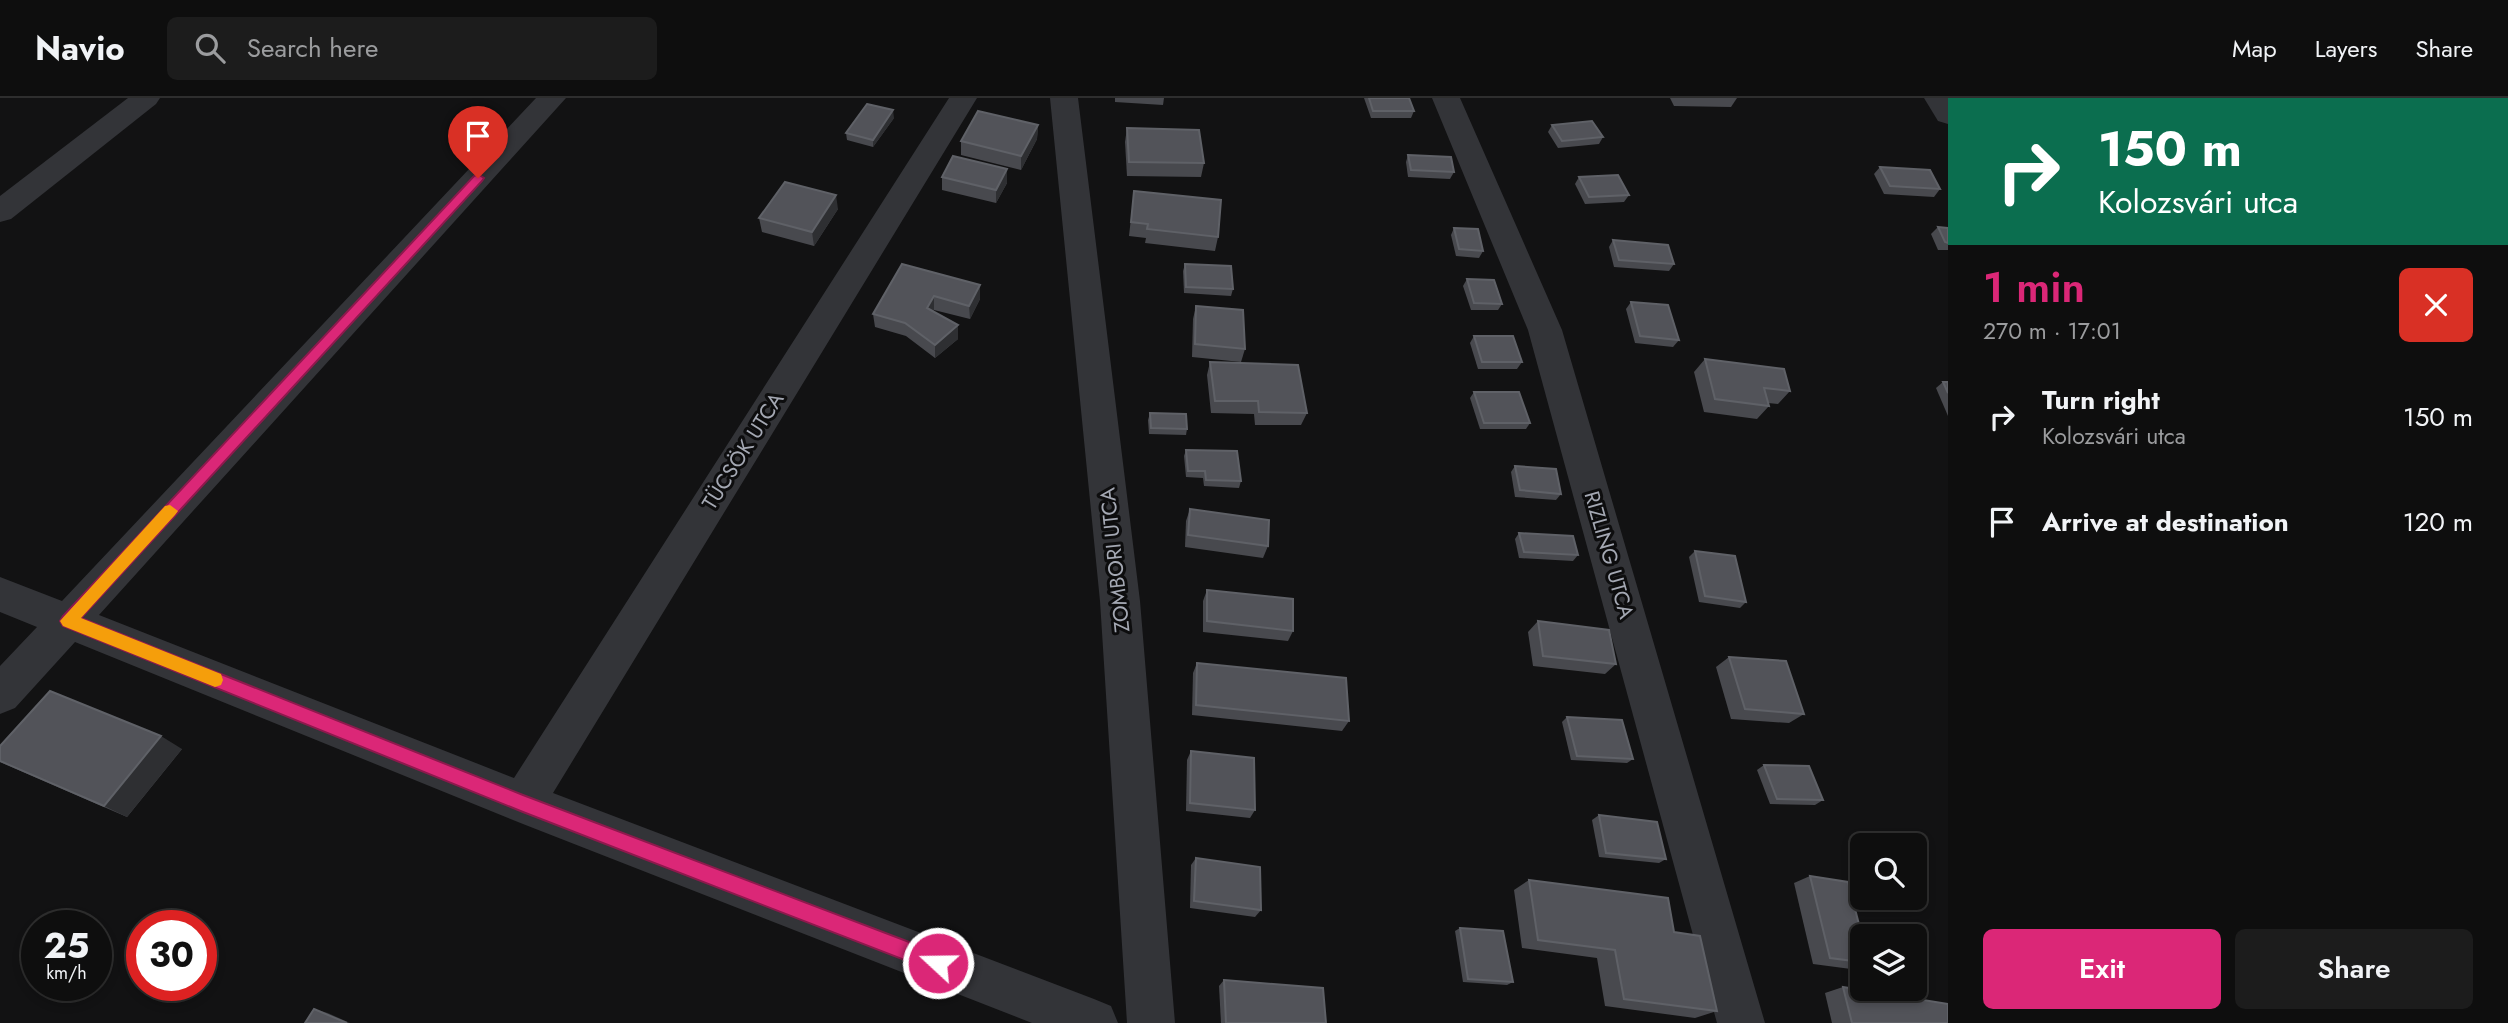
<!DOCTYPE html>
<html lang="en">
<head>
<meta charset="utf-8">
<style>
  body { margin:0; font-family:Jost,sans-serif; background:#1c1c1c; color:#f1f3f6; height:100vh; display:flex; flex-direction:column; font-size:26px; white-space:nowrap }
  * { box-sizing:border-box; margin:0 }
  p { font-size:23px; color:#9b9c9e }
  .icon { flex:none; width:38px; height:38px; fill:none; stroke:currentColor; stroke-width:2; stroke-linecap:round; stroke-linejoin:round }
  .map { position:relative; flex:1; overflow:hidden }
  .side { display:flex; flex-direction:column; background:#0e0e0e; width:560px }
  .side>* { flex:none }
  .hud { background:#0b6e4f; color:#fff; overflow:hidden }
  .tools { position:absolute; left:1850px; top:735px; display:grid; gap:14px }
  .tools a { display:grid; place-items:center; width:77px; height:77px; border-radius:10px; background:#0e0e0e; box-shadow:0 4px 10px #0003,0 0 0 2px #2e2e2e; font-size:35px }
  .speed { position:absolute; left:21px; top:812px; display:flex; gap:14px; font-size:35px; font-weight:700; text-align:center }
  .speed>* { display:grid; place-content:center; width:91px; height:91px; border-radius:50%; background:#0e0e0e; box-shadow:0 4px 10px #0003,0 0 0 2px #2e2e2e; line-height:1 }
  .speed small { font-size:18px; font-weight:400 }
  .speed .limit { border:10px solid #d22; background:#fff; color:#111 }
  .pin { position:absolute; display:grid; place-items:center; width:60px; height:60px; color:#fff; margin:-72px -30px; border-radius:50% 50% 50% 0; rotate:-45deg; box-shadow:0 0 7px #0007 }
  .pin .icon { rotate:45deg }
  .me { position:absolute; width:77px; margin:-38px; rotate:291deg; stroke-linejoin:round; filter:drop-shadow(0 0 5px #0008) }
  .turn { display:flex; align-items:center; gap:24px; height:147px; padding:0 35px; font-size:32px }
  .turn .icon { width:91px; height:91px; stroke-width:2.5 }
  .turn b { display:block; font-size:49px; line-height:60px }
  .round { display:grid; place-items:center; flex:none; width:74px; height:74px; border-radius:10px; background:#1c1c1c }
  .head { display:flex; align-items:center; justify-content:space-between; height:119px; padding:0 35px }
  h1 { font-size:42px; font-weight:600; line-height:52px; color:#db2777 }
  .primary-button { display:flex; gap:14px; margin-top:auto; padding:14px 35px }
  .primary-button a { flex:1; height:80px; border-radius:10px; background:#db2777; color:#fff; font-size:28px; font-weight:600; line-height:80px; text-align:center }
  .primary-button a+a { background:#1c1c1c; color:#f1f3f6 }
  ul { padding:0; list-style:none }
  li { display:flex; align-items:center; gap:21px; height:105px; padding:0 35px }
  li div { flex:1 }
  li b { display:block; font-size:26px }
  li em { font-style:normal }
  header { display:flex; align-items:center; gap:42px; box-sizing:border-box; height:98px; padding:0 35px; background:#0e0e0e; border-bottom:2px solid #2e2e2e }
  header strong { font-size:33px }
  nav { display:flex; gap:38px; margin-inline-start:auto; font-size:24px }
  .search { width:490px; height:63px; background:#1c1c1c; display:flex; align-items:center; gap:18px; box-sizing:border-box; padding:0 24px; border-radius:10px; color:#9b9c9e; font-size:26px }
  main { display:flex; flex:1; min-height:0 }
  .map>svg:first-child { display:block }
</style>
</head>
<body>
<header>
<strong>Navio</strong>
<div class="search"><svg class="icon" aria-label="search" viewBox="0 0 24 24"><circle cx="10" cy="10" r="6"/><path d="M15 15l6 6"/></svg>Search here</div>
<nav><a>Map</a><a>Layers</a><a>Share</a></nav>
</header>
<main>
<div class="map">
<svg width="1948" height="925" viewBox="0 0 1948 925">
  <rect width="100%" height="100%" fill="#121213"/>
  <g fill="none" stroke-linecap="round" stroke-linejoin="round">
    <g fill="#333438" fill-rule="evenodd">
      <path d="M 128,0 L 160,0 L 156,6 L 11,121 L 0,124 L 0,98 Z"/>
      <path d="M 536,0 L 566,0 L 99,517 L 514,680 L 949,0 L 977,0 L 553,695 L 1094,901 L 1111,908 L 1118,925 L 1032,925 L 523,726 L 75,544 L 15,610 L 0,616 L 0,568 L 37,529 L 0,514 L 0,479 L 62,503 Z"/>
      <path d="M 1050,0 L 1078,0 L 1140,503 L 1175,925 L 1127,925 L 1100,503 Z"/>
      <path d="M 1432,0 L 1460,0 L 1562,232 L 1765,925 L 1717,925 L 1528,232 Z"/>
      <path d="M 1924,0 L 1948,0 L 1948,26 L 1938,23 Z"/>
    </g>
  </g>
  <g fill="#48494e">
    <path d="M 1115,0 L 1164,0 L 1163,7 L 1115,4 Z"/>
    <path d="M 1364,0 L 1409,0 L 1414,13 L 1411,20 L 1371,20 Z"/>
    <path d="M 1670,0 L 1737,0 L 1731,9 L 1674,8 Z"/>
    <path d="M 894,20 L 873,49 L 847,42 L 846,35 Z"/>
    <path d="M 1038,27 L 1037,41 L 1021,72 L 961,57 L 961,43 Z"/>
    <path d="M 1552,27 L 1603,39 L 1599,46 L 1558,50 L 1548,34 Z"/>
    <path d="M 1127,30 L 1204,65 L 1201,79 L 1127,78 L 1125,44 Z"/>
    <path d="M 1408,57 L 1454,74 L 1450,81 L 1408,79 L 1406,64 Z"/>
    <path d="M 1880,69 L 1940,91 L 1934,99 L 1884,96 L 1874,76 Z"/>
    <path d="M 942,79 L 1007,85 L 996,105 L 942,92 Z"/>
    <path d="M 1579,79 L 1629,97 L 1624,104 L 1585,106 L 1575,86 Z"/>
    <path d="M 1134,93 L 1218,139 L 1215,153 L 1145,145 L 1146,140 L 1129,138 Z"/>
    <path d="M 838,111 L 814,148 L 762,134 L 759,120 Z"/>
    <path d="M 1938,129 L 1948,130 L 1948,152 L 1938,152 L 1931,136 Z"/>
    <path d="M 1454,130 L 1483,153 L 1479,160 L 1456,158 L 1451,137 Z"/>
    <path d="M 1613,142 L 1674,166 L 1669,173 L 1614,169 L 1609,149 Z"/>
    <path d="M 902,166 L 980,201 L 970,221 L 934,212 L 933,213 L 958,227 L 958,241 L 935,260 L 906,238 L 875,229 L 873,216 Z"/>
    <path d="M 1185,166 L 1233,191 L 1231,198 L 1184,195 L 1183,173 Z"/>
    <path d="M 1467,181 L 1502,206 L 1498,212 L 1471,212 L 1463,188 Z"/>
    <path d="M 1631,204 L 1679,242 L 1673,249 L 1635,245 L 1626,211 Z"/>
    <path d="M 1196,208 L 1245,251 L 1241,264 L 1192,259 L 1193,221 Z"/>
    <path d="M 1474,238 L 1522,264 L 1517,271 L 1478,271 L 1470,245 Z"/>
    <path d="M 1705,261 L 1790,293 L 1778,306 L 1768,305 L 1769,308 L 1757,321 L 1704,314 L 1694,274 Z"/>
    <path d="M 1210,264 L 1307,315 L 1301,327 L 1255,327 L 1254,316 L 1211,315 L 1207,277 Z"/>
    <path d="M 1943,284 L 1948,284 L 1948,318 L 1936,290 Z"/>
    <path d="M 1474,294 L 1530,325 L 1526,331 L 1480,331 L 1470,300 Z"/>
    <path d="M 1150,315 L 1187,331 L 1186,337 L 1149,336 L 1148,322 Z"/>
    <path d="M 1186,352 L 1241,383 L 1239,390 L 1204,388 L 1203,380 L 1186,379 L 1184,358 Z"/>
    <path d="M 1515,368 L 1561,396 L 1556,402 L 1515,399 L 1511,374 Z"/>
    <path d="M 1190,411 L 1268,448 L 1263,460 L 1185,449 L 1186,423 Z"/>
    <path d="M 1519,435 L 1578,457 L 1573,463 L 1519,460 L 1515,441 Z"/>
    <path d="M 1695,453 L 1746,504 L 1740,510 L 1699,504 L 1689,459 Z"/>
    <path d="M 1207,492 L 1293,533 L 1288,543 L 1203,534 L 1203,503 Z"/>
    <path d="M 1538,523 L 1616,566 L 1605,576 L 1533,568 L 1528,534 Z"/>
    <path d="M 1729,559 L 1804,616 L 1789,625 L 1731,621 L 1716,569 Z"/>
    <path d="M 1197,565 L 1349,623 L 1342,633 L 1192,617 L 1193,575 Z"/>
    <path d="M 1567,619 L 1633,661 L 1627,665 L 1571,662 L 1562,624 Z"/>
    <path d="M 182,651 L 127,719 L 0,664 L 0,663 Z"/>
    <path d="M 1191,653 L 1255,712 L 1250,720 L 1186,713 L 1187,662 Z"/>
    <path d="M 1764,667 L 1823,702 L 1815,707 L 1770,706 L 1757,672 Z"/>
    <path d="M 1599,717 L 1666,761 L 1659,765 L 1599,759 L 1592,722 Z"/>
    <path d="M 1196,760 L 1261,812 L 1255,819 L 1190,810 L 1191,767 Z"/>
    <path d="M 1810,778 L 1862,838 L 1862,868 L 1851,871 L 1813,866 L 1794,785 Z"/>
    <path d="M 1529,782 L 1674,834 L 1717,913 L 1695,920 L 1605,908 L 1597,860 L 1522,850 L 1514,792 Z"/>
    <path d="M 1460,830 L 1513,884 L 1507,887 L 1463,884 L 1455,833 Z"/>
    <path d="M 1224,882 L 1326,925 L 1221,925 L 1219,888 Z"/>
    <path d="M 1843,889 L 1948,925 L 1832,925 L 1825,895 Z"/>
  </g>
  <g fill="#2e2f32">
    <path d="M 893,12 L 894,20 L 873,49 L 873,42 Z"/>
    <path d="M 1038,27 L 1037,41 L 1021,72 L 1021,58 Z"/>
    <path d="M 1007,71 L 1007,85 L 996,105 L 996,92 Z"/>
    <path d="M 836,97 L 838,111 L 814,148 L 812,134 Z"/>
    <path d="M 980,187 L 980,201 L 970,221 L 969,208 Z"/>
    <path d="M 934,198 L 934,212 L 928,223 L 927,210 Z"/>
    <path d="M 958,227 L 958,241 L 935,260 L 935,247 Z"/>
    <path d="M 161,638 L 182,651 L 127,719 L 104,708 Z"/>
    <path d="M 314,911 L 328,915 L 350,925 L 347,925 Z"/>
  </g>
  <g fill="#525359" stroke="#5f6167" stroke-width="2">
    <path d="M 1369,0 L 1409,0 L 1414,13 L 1373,13 Z"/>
    <path d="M 867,6 L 893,12 L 873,42 L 846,35 Z"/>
    <path d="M 978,13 L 1038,27 L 1021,58 L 961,43 Z"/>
    <path d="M 1592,23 L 1603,39 L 1562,43 L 1552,27 Z"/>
    <path d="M 1127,30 L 1199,32 L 1204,65 L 1129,64 Z"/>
    <path d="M 1408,57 L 1451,59 L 1454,74 L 1411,72 Z"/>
    <path d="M 953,58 L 1007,71 L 996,92 L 942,79 Z"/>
    <path d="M 1880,69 L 1930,72 L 1940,91 L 1890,88 Z"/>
    <path d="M 1618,77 L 1629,97 L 1589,99 L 1579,79 Z"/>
    <path d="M 785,84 L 836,97 L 812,134 L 759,120 Z"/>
    <path d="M 1134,93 L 1221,102 L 1218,139 L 1147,131 L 1148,126 L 1131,124 Z"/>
    <path d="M 1938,129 L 1948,130 L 1948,145 L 1945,144 Z"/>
    <path d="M 1454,130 L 1478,131 L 1483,153 L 1459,151 Z"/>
    <path d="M 1613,142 L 1668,147 L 1674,166 L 1619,162 Z"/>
    <path d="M 902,166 L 980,187 L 969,208 L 934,198 L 927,210 L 958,227 L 935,247 L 905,225 L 873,216 Z"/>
    <path d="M 1185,166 L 1231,168 L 1233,191 L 1186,189 Z"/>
    <path d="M 1467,181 L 1494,182 L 1502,206 L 1474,205 Z"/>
    <path d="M 1631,204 L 1668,207 L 1679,242 L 1640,238 Z"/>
    <path d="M 1196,208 L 1243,212 L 1245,251 L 1195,246 Z"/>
    <path d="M 1474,238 L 1513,238 L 1522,264 L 1482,264 Z"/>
    <path d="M 1705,261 L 1784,271 L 1790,293 L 1764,290 L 1769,308 L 1715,301 Z"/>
    <path d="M 1210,264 L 1298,267 L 1307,315 L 1259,314 L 1258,303 L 1215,303 Z"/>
    <path d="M 1943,284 L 1948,284 L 1948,295 Z"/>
    <path d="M 1474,294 L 1519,294 L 1530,325 L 1484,325 Z"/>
    <path d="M 1150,315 L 1186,316 L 1187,331 L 1151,330 Z"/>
    <path d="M 1186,352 L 1237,353 L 1241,383 L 1206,382 L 1205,373 L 1188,373 Z"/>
    <path d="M 1515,368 L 1556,371 L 1561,396 L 1520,392 Z"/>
    <path d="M 1190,411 L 1269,422 L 1268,448 L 1188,437 Z"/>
    <path d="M 1519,435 L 1573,438 L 1578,457 L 1524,454 Z"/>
    <path d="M 1695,453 L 1735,458 L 1746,504 L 1705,498 Z"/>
    <path d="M 1207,492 L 1293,501 L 1293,533 L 1207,523 Z"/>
    <path d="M 1538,523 L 1609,532 L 1616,566 L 1543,558 Z"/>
    <path d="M 1729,559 L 1786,563 L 1804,616 L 1745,611 Z"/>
    <path d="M 1197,565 L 1346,580 L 1349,623 L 1196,607 Z"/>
    <path d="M 50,593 L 161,638 L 104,708 L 0,663 L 0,648 Z"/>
    <path d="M 1567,619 L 1622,622 L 1633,661 L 1577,658 Z"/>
    <path d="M 1191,653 L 1254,660 L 1255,712 L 1190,705 Z"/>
    <path d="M 1764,667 L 1809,668 L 1823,702 L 1777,701 Z"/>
    <path d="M 1599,717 L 1657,724 L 1666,761 L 1606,755 Z"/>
    <path d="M 1196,760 L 1260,769 L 1261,812 L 1194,803 Z"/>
    <path d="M 1810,778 L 1848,784 L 1862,838 L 1862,864 L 1830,860 Z"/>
    <path d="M 1529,782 L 1668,800 L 1674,834 L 1700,838 L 1717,913 L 1624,901 L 1615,852 L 1538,842 Z"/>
    <path d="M 1460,830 L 1503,833 L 1513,884 L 1468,881 Z"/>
    <path d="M 1224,882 L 1323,890 L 1326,925 L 1226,925 Z"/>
    <path d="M 1843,889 L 1948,906 L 1948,925 L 1852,925 Z"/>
    <path d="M 314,911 L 347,925 L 305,925 Z"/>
  </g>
  <path fill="#db2777" stroke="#8e194d" stroke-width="2" d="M 478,76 L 484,80 L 482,83 L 81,520 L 523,697 L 938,855 L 945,858 L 948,865 L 945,872 L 938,875 L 523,714 L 63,528 L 60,523 L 63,518 L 474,78 Z"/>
  <path fill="#f59e0b" d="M 170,407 L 178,413 L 175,417 L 81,520 L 221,576 L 223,582 L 221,587 L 215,589 L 63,528 L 60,523 L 165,408 Z"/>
  <g text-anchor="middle" stroke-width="6" stroke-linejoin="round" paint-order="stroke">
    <g font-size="21" fill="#a4a8b3" stroke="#0d0d0e">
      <text transform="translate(743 353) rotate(-58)" y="7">TÜCSÖK UTCA</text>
      <text transform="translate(1609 457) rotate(74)" y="7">RIZLING UTCA</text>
      <text transform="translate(1115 462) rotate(-96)" y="7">ZOMBORI UTCA</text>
    </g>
  </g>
</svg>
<div class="tools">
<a><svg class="icon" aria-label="search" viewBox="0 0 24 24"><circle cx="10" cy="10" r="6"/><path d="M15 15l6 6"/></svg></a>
<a><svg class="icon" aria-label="layers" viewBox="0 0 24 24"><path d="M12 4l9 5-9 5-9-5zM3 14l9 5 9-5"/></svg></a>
</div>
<div class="speed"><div>25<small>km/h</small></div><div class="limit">30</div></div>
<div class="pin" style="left:478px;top:80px;background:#d93025"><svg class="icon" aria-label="arrive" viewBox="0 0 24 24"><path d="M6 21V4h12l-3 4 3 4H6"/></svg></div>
<svg class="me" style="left:938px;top:865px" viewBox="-20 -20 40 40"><circle r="17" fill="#db2777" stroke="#fff" stroke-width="3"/><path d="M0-11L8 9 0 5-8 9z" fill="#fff"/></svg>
</div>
<section class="side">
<div class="hud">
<div class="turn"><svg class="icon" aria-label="right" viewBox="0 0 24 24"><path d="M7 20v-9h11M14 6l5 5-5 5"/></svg><div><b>150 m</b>Kolozsvári utca</div></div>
</div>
<div class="head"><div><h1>1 min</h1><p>270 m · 17:01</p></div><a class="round" style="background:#d93025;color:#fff"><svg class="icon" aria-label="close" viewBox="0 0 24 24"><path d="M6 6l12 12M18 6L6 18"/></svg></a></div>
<ul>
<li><svg class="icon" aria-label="right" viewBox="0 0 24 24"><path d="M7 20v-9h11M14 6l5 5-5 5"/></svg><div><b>Turn right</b><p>Kolozsvári utca</p></div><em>150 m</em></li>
<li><svg class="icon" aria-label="arrive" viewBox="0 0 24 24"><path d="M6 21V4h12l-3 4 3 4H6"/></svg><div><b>Arrive at destination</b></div><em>120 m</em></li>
</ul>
<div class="primary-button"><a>Exit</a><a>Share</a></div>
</section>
</main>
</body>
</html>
